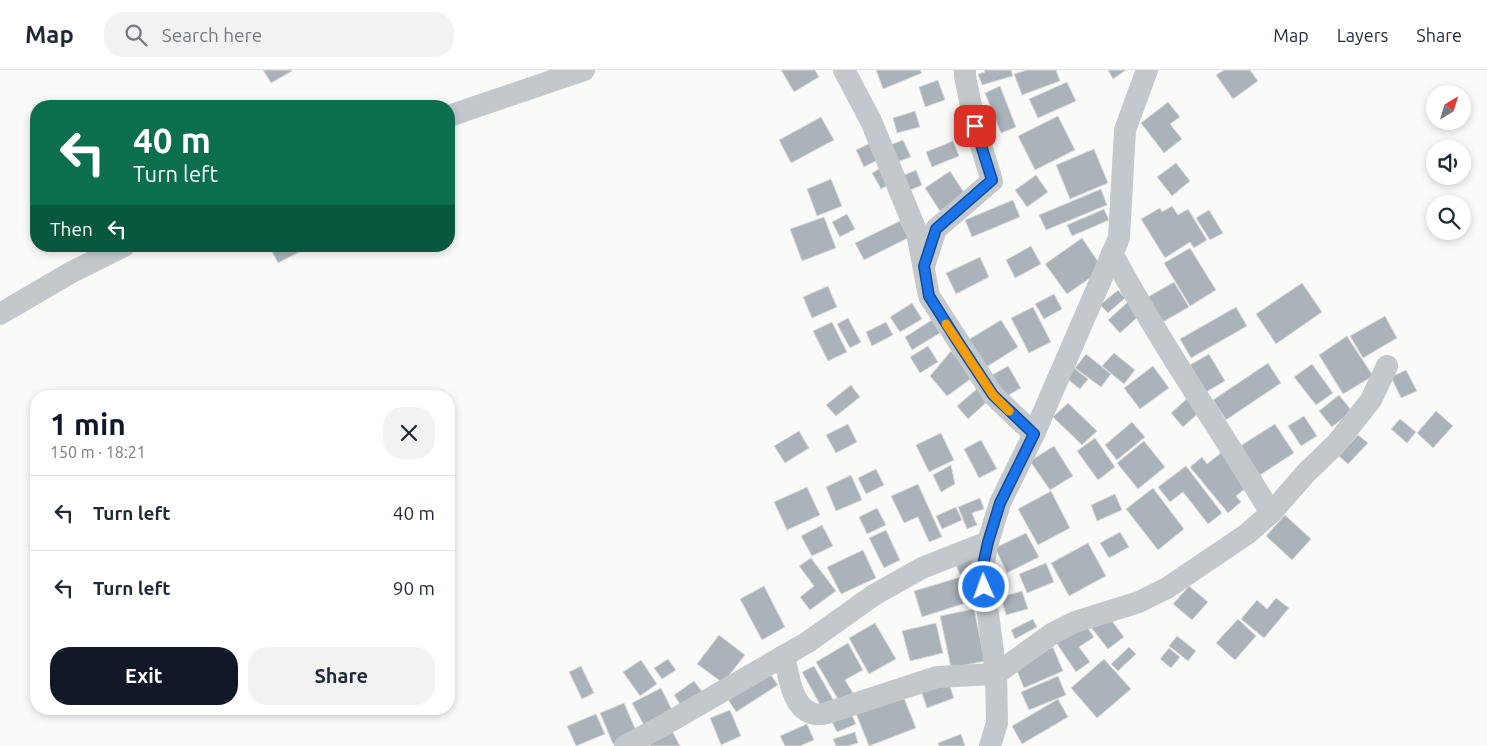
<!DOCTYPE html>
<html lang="en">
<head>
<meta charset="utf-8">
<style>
  body { margin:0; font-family:Ubuntu,sans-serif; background:#f2f2f3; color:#1f2937; height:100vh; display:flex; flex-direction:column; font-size:19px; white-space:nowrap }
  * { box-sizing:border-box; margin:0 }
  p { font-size:16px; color:#747a83 }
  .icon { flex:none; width:28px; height:28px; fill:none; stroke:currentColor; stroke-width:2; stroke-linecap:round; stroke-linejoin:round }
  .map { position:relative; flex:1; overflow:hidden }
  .side { position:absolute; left:30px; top:320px; width:425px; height:325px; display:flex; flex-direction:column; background:#fff; border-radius:20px; box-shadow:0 2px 8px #0003 }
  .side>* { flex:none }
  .hud { position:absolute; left:30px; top:30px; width:425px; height:152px; border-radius:20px; box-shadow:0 2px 8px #0003; background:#0b6e4f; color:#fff; overflow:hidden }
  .needle { width:32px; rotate:38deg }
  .fabs { position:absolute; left:1426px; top:15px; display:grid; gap:10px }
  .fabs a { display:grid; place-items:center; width:45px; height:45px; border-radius:50%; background:#fff; box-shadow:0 2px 8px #0003; font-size:25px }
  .pin { position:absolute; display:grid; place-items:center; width:42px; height:42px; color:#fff; margin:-21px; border-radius:10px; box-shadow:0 2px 8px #0006 }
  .me { position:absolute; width:55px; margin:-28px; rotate:358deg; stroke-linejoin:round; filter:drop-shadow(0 0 4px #0008) }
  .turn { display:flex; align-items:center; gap:18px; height:105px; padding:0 20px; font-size:22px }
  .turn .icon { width:65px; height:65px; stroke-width:2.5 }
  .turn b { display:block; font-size:35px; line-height:42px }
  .then { display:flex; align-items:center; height:48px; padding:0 20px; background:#0003; gap:10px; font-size:19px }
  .round { display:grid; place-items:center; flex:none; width:52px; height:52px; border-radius:20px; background:#f2f2f3 }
  .overview { display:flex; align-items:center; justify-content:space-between; height:85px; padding:0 20px }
  h1 { font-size:30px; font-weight:700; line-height:38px; color:#111827 }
  .cta { display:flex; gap:10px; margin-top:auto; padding:10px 20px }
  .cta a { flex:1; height:58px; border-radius:20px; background:#111827; color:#fff; font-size:20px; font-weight:700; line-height:58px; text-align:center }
  .cta a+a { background:#f2f2f3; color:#1f2937 }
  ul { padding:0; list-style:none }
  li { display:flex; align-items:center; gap:15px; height:75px; padding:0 20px; border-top:1px solid #e0e1e3 }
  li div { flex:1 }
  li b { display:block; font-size:19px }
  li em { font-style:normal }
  header { display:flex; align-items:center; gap:30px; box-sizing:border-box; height:70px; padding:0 25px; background:#fff; border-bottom:1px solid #e0e1e3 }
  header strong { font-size:24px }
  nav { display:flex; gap:28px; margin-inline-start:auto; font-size:18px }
  .search { width:350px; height:45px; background:#f2f2f3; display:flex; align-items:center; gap:12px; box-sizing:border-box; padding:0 18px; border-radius:20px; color:#747a83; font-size:19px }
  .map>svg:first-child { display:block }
</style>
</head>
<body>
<header>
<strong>Map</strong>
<div class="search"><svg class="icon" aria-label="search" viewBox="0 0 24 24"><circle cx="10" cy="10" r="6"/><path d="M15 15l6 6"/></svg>Search here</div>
<nav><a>Map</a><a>Layers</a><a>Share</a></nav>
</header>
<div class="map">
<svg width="1487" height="676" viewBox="0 0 1487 676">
  <rect width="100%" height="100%" fill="#fafaf8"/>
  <g fill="#aab3b9" stroke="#dcdcda">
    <path d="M 263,0 L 291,0 L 292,1 L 271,13 Z"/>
    <path d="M 781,0 L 815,0 L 819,7 L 794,22 Z"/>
    <path d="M 876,0 L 920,0 L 922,3 L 883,19 Z"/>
    <path d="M 984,0 L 1011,0 L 1013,6 L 982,15 L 978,4 L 985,2 Z"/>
    <path d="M 1027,0 L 1056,0 L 1060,11 L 1022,25 L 1014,4 Z"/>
    <path d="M 1108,0 L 1126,0 L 1113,9 Z"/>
    <path d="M 1224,0 L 1250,0 L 1258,11 L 1233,29 L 1216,5 Z"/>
    <path d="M 938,10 L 945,30 L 925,37 L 919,17 Z"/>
    <path d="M 1067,12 L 1076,31 L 1038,48 L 1029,29 Z"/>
    <path d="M 1000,16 L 1016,57 L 1001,63 L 985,23 Z"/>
    <path d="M 1168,32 L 1180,47 L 1170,54 L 1182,69 L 1164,83 L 1141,53 Z"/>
    <path d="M 915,41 L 920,57 L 897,63 L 893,48 Z"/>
    <path d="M 1058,46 L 1075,80 L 1035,100 L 1018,66 Z"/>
    <path d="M 821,47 L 834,70 L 791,93 L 779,70 Z"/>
    <path d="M 903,70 L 911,87 L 897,92 L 890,75 Z"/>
    <path d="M 875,71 L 883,87 L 864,97 L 856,80 Z"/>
    <path d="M 953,71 L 959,86 L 932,97 L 926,82 Z"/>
    <path d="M 1094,79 L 1108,113 L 1070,129 L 1056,95 Z"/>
    <path d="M 1176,93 L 1190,111 L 1172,126 L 1157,107 Z"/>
    <path d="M 884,96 L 893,112 L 881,119 L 872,103 Z"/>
    <path d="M 916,100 L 922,115 L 908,121 L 902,106 Z"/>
    <path d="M 950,101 L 965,124 L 940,141 L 925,118 Z"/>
    <path d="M 1036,105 L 1048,122 L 1027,137 L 1015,120 Z"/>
    <path d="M 831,109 L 842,136 L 817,146 L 807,119 Z"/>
    <path d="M 1101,119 L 1107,135 L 1046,160 L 1039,145 Z"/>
    <path d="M 1013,130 L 1020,147 L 972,167 L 965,150 Z"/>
    <path d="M 1172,136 L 1178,145 L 1188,139 L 1207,170 L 1194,178 L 1190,172 L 1165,188 L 1141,149 L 1160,138 L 1162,142 Z"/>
    <path d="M 1104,139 L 1109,150 L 1072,166 L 1067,155 Z"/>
    <path d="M 1209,140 L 1223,163 L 1210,170 L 1196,148 Z"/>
    <path d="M 847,144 L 855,159 L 840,167 L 832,152 Z"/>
    <path d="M 824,147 L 836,178 L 802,191 L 790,159 Z"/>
    <path d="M 900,151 L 908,168 L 864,190 L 855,173 Z"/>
    <path d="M 1082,168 L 1103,199 L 1067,224 L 1045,194 Z"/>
    <path d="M 269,176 L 301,176 L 303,180 L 278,193 Z"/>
    <path d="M 1031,176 L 1041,194 L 1015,208 L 1006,190 Z"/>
    <path d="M 1190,178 L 1216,220 L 1190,236 L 1164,193 Z"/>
    <path d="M 980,187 L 989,207 L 956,224 L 946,203 Z"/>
    <path d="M 1174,212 L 1189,237 L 1161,253 L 1146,228 Z"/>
    <path d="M 1302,213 L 1322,242 L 1276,274 L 1256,244 Z"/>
    <path d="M 828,216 L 837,237 L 812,248 L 803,227 Z"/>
    <path d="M 1118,220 L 1125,228 L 1108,243 L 1100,235 Z"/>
    <path d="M 1054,224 L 1062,239 L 1044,249 L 1035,234 Z"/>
    <path d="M 1129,231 L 1141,244 L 1120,263 L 1108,250 Z"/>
    <path d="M 912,233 L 922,249 L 900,262 L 890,247 Z"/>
    <path d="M 1033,237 L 1051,272 L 1029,283 L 1011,248 Z"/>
    <path d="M 1236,237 L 1247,256 L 1191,288 L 1180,269 Z"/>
    <path d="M 1385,246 L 1397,268 L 1363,288 L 1350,266 Z"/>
    <path d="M 848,248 L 861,272 L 850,278 L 837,254 Z"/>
    <path d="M 932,250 L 940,263 L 912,280 L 905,267 Z"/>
    <path d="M 1001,250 L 1018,277 L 985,298 L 968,270 Z"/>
    <path d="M 832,252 L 847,282 L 828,291 L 813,261 Z"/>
    <path d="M 886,252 L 893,265 L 872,276 L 866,262 Z"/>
    <path d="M 1347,266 L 1373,306 L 1343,324 L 1319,285 Z"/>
    <path d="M 928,276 L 938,292 L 920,303 L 910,287 Z"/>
    <path d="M 951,281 L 972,308 L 947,326 L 930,306 Z"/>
    <path d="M 1114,283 L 1135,300 L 1124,314 L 1102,296 Z"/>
    <path d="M 1086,284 L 1111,304 L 1101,317 L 1075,298 Z"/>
    <path d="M 1209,284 L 1225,311 L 1206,322 L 1190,295 Z"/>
    <path d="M 1268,293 L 1281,313 L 1226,350 L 1213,330 Z"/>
    <path d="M 1312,294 L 1333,323 L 1316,335 L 1294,307 Z"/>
    <path d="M 1008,296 L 1021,318 L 1005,327 L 992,305 Z"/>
    <path d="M 1153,296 L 1169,318 L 1140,339 L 1124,318 Z"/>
    <path d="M 1074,298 L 1088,309 L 1080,319 L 1066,308 Z"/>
    <path d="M 1406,300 L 1417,321 L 1401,328 L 1391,307 Z"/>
    <path d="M 851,315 L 860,327 L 836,346 L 826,335 Z"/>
    <path d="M 978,318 L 989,330 L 968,349 L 957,336 Z"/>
    <path d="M 1339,325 L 1352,341 L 1332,357 L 1319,341 Z"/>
    <path d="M 1190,326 L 1202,340 L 1183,357 L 1171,343 Z"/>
    <path d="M 1068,333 L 1097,361 L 1082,375 L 1053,347 Z"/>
    <path d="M 1436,341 L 1453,356 L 1433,378 L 1417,363 Z"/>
    <path d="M 1304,346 L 1317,366 L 1301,376 L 1288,356 Z"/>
    <path d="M 1400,349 L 1416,362 L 1407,373 L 1391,359 Z"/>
    <path d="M 1132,352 L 1145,367 L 1117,390 L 1105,375 Z"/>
    <path d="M 848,354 L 857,372 L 836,383 L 826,365 Z"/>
    <path d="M 1275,354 L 1294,383 L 1260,405 L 1240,376 Z"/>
    <path d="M 799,361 L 809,378 L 785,393 L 774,376 Z"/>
    <path d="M 941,363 L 954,390 L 929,402 L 916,375 Z"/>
    <path d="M 1358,365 L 1368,373 L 1348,394 L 1339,386 Z"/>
    <path d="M 1095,368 L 1115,397 L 1098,410 L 1077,381 Z"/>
    <path d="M 981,370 L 997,399 L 979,408 L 964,379 Z"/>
    <path d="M 1144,371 L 1165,397 L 1138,419 L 1117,393 Z"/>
    <path d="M 1054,376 L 1073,406 L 1050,420 L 1030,391 Z"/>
    <path d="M 1222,382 L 1250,415 L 1236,426 L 1241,432 L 1228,443 L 1190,397 L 1202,387 L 1207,394 Z"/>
    <path d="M 951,395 L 955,414 L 941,422 L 933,405 Z"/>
    <path d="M 1186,396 L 1222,443 L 1208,454 L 1183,422 L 1170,432 L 1158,417 Z"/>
    <path d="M 876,399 L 884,415 L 866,424 L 858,408 Z"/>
    <path d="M 851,405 L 862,430 L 836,441 L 826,417 Z"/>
    <path d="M 918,414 L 942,467 L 929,472 L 918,447 L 904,453 L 891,426 Z"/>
    <path d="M 807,417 L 820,445 L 787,460 L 774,432 Z"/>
    <path d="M 1153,418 L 1184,459 L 1158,480 L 1126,439 Z"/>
    <path d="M 1051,421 L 1070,458 L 1038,475 L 1018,439 Z"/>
    <path d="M 1115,424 L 1122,440 L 1097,451 L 1091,435 Z"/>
    <path d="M 980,428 L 984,439 L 972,443 L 977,455 L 967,459 L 958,437 Z"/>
    <path d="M 956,437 L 962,450 L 942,459 L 936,446 Z"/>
    <path d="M 877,438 L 886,455 L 867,464 L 859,447 Z"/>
    <path d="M 1285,445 L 1311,469 L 1292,490 L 1266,466 Z"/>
    <path d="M 822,455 L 833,476 L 812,486 L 801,466 Z"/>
    <path d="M 886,460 L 900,490 L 884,498 L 869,468 Z"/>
    <path d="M 1120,462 L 1129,477 L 1109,488 L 1100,473 Z"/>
    <path d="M 1026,463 L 1039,487 L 1007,503 L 995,478 Z"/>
    <path d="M 1088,473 L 1106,506 L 1069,526 L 1051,493 Z"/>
    <path d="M 863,480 L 876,508 L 841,524 L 827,497 Z"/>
    <path d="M 970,483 L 977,499 L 960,505 L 954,489 Z"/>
    <path d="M 811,488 L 836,521 L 810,540 L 800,527 L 814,516 L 799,496 Z"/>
    <path d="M 1046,493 L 1054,512 L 1027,523 L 1019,504 Z"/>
    <path d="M 964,506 L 972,531 L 922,547 L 914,521 Z"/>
    <path d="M 764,516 L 785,557 L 762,570 L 740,529 Z"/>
    <path d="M 1189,516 L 1208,532 L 1192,550 L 1173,534 Z"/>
    <path d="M 1022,521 L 1028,539 L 1006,545 L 1001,527 Z"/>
    <path d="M 1276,528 L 1289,538 L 1264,568 L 1241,549 L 1257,530 L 1267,539 Z"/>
    <path d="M 974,539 L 985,591 L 951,598 L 940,546 Z"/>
    <path d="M 1106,543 L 1124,567 L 1108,579 L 1090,556 Z"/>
    <path d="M 1033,549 L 1037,557 L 1015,569 L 1011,560 Z"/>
    <path d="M 1238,549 L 1256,566 L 1235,590 L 1216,573 Z"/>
    <path d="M 1083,552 L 1094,567 L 1079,577 L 1090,592 L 1076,602 L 1055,571 Z"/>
    <path d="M 875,553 L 896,589 L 869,604 L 849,568 Z"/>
    <path d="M 936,553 L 943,583 L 910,591 L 902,561 Z"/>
    <path d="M 719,565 L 745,585 L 723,613 L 697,594 Z"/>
    <path d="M 1177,566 L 1196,581 L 1188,591 L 1169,576 Z"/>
    <path d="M 848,573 L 863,600 L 845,610 L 853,623 L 839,631 L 816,592 Z"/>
    <path d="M 1053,577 L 1063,601 L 1024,618 L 1014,594 Z"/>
    <path d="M 1129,577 L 1136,584 L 1118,601 L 1111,594 Z"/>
    <path d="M 1169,578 L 1180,587 L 1171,598 L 1160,589 Z"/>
    <path d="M 668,589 L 676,600 L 662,609 L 654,598 Z"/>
    <path d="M 1104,589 L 1131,619 L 1097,648 L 1071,618 Z"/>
    <path d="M 641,590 L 657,614 L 640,626 L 623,602 Z"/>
    <path d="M 581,596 L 594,623 L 582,629 L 569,602 Z"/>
    <path d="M 814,596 L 834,631 L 822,638 L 802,602 Z"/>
    <path d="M 769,602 L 778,615 L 736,642 L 727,628 Z"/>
    <path d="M 1058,606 L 1066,625 L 1029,640 L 1021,622 Z"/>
    <path d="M 694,611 L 703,623 L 682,637 L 674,625 Z"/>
    <path d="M 948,611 L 954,628 L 927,638 L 921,621 Z"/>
    <path d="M 661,618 L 673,642 L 645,657 L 632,633 Z"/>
    <path d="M 902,623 L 916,658 L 869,676 L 855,641 Z"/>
    <path d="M 1058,629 L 1068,647 L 1022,674 L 1012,656 Z"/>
    <path d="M 624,633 L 637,663 L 613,674 L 600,643 Z"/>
    <path d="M 849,639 L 856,654 L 837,662 L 830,648 Z"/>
    <path d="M 730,640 L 741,666 L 721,675 L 710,648 Z"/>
    <path d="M 596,644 L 605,664 L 576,676 L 567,656 Z"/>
    <path d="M 807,654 L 814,670 L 800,676 L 785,676 L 780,666 Z"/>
    <path d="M 671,659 L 680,676 L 650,676 L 647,671 Z"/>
    <path d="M 855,662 L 858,673 L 848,676 L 836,676 L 833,669 Z"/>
    <path d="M 961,664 L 965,676 L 939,676 L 938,673 Z"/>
  </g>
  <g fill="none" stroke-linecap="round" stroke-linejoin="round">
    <g stroke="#c3c8cc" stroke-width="22">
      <path d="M 844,0 L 871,51 L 917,163 L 929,226 L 993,325 L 1034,364"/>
      <path d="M 449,46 L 584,0"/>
      <path d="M 1112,183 C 1160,273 1218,356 1271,443"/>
      <path d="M 924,196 L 936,159 L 992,111 L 975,56 L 965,6 L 965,0"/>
      <path d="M 0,244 L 70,203 L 124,176"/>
      <path d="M 784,586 C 789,605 791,639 815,644 C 818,645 823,644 827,643 L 937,607 L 996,604 L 1053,563 L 1075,552 L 1139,532 L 1167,518 L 1247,464 L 1271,443 L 1306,403 L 1336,374 L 1371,330 L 1387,296"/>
      <path d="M 625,676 L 664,655 L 808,572 L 874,525 L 922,498 L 988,472"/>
      <path d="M 990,676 L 997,653 L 996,604 L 982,500 L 988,472 L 1000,433 L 1034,364 L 1119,168 L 1125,60 L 1147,0"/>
    </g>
  </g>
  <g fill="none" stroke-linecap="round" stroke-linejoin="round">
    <defs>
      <path id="route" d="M 975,56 L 992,110 L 936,159 L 924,196 L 929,226 L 960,275 L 993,325 L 1034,364 L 1000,433 L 988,472 L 982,500 L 984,517"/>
    </defs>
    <use href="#route" stroke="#114b97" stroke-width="12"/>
    <use href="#route" stroke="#1a73e8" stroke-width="9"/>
    <path stroke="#f59e0b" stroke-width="9" d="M 946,254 L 993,325 L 1009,341"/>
  </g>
</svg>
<div class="fabs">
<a><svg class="needle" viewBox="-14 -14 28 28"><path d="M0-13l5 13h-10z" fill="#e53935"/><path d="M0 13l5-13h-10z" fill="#747a83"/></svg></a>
<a><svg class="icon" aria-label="sound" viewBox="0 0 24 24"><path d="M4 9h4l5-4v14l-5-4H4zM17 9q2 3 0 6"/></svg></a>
<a><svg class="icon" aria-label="search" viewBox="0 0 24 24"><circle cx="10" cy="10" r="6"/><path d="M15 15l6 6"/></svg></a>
</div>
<div class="pin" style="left:975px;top:56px;background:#d93025"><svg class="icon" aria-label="arrive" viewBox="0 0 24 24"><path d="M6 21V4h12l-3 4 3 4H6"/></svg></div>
<svg class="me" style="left:984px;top:517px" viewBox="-20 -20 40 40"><circle r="17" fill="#1a73e8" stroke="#fff" stroke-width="3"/><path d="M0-11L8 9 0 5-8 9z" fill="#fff"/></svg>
<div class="hud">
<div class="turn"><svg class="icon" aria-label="left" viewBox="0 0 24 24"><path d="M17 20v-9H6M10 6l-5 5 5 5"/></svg><div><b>40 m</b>Turn left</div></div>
<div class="then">Then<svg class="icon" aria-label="left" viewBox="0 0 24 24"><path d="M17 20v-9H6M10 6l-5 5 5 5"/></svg></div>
</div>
<section class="side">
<div class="overview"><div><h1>1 min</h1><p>150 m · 18:21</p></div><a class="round"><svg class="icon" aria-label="close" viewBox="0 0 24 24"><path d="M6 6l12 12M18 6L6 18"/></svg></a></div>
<ul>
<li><svg class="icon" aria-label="left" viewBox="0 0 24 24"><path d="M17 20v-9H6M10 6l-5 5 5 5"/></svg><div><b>Turn left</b></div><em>40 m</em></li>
<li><svg class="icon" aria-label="left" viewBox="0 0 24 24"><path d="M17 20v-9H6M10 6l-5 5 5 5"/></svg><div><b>Turn left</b></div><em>90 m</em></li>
</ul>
<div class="cta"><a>Exit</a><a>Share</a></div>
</section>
</div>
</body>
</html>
